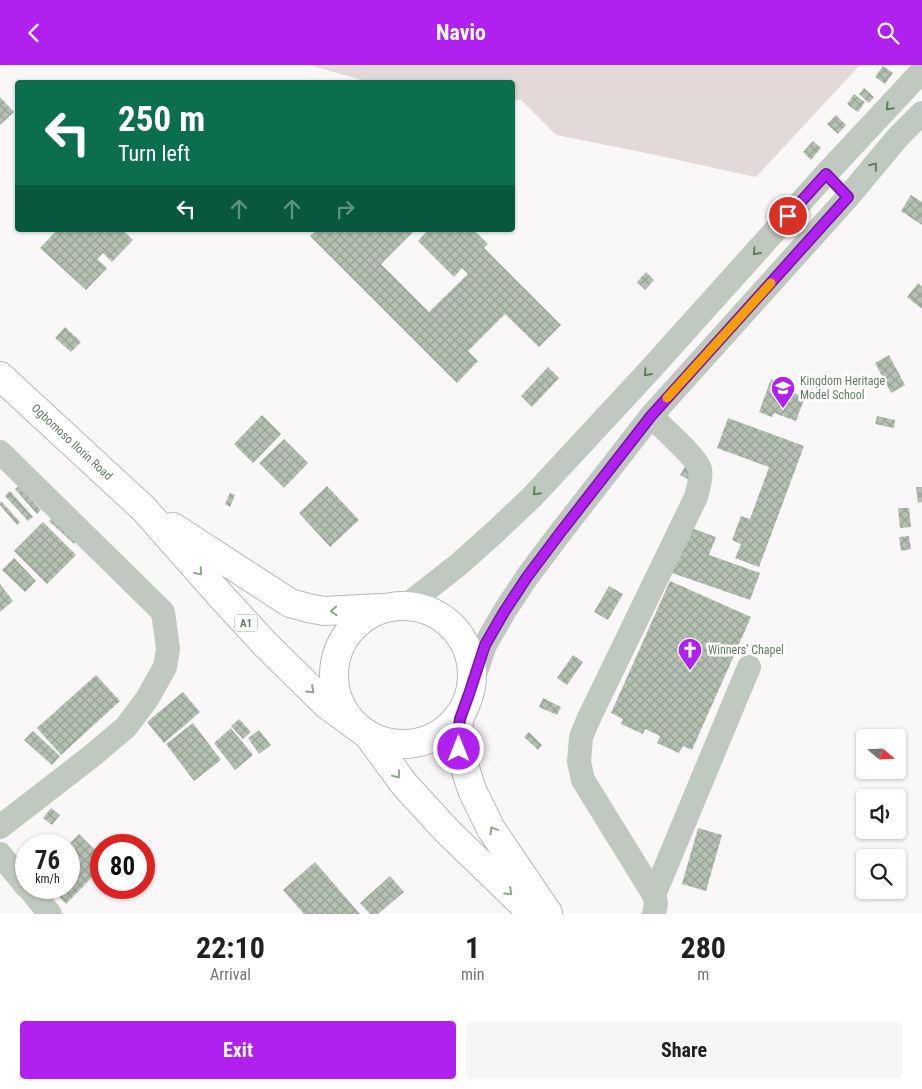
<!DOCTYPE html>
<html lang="en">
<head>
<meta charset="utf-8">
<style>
  body { margin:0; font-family:"Roboto Condensed",sans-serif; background:#f6f6f6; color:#202124; height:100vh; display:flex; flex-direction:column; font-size:19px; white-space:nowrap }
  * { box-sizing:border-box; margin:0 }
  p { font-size:16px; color:#757577 }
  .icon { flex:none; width:28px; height:28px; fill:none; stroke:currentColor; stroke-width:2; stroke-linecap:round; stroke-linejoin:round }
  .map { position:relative; height:849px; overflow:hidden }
  .details { display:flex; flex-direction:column; background:#fff; flex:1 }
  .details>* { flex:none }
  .banner { position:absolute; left:15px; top:15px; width:500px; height:152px; border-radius:5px; box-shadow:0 1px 4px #0004; background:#0b6e4f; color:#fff; overflow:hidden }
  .needle { width:32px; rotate:109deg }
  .tools { position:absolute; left:856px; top:664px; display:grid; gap:10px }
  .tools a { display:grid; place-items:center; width:50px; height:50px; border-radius:5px; background:#fff; box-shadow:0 1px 4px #0004; font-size:25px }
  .speed { position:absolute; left:15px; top:769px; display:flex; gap:10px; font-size:25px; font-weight:700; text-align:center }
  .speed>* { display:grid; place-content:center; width:65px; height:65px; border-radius:50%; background:#fff; box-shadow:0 1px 4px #0004; line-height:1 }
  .speed small { font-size:12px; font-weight:400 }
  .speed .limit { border:8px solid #d22; background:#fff; color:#111 }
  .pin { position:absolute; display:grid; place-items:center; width:42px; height:42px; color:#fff; margin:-21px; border:2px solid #fff; border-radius:50%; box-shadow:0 1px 5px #0007 }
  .me { position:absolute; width:55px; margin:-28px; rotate:0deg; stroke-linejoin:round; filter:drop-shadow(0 0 4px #0008) }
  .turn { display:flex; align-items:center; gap:18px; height:105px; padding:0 20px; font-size:22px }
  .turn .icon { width:65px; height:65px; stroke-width:2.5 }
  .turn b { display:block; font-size:35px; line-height:42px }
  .lanes { display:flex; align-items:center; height:48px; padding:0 20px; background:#0003; justify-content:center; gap:25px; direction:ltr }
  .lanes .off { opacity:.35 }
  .eta { display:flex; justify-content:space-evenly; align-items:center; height:85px; text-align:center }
  .eta b { font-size:30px; font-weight:700; line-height:35px }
  .cta { display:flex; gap:10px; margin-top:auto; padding:10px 20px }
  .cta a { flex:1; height:58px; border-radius:5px; background:#b021f0; color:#fff; font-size:20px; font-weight:700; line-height:58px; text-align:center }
  .cta a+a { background:#f6f6f6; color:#202124 }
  header { display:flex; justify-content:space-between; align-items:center; height:65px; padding:0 20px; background:#b021f0; color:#fff; font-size:22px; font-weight:700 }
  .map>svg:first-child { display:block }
</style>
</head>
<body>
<header><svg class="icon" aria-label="back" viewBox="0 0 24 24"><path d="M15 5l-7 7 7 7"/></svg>Navio<svg class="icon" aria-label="search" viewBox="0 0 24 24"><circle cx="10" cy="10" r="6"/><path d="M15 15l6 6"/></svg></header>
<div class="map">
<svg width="922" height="849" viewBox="0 0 922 849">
  <defs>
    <pattern id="building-cross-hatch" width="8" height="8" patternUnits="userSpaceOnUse" patternTransform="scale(1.25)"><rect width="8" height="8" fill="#b4c0b1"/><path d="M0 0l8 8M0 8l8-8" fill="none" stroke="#96a193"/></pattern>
  </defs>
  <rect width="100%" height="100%" fill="#faf7f8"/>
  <path fill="#e2d9d8" d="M 309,0 L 860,0 L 756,112 L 632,85 L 556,70 L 521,35 L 513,35 L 512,18 L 369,17 Z"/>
  <g fill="url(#building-cross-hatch)">
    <path d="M 883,1 L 893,8 L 885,19 L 875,12 Z"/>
    <path d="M 864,23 L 874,32 L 869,38 L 859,29 Z"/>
    <path d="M 854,29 L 865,37 L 858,47 L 847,39 Z"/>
    <path d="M 0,32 L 14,47 L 0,60 Z"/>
    <path d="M 836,50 L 846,60 L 838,69 L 827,59 Z"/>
    <path d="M 813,76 L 821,83 L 811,95 L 803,87 Z"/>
    <path d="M 911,130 L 922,137 L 922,160 L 901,146 Z"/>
    <path d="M 57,165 L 123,165 L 133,175 L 112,197 L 103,188 L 97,194 L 107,203 L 86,225 L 40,183 Z"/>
    <path d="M 317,165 L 415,165 L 381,199 L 429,247 L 468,209 L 462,203 L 454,212 L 418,176 L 426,167 L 424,165 L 474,165 L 488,179 L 484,183 L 561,260 L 539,282 L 505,249 L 468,286 L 478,296 L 457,318 L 310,171 Z"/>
    <path d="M 646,207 L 654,215 L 645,225 L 637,217 Z"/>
    <path d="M 918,218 L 922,222 L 922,244 L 907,232 Z"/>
    <path d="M 65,262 L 81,277 L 71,287 L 55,273 Z"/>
    <path d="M 889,290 L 905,320 L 891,328 L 875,298 Z"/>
    <path d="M 548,302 L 559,313 L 532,342 L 521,331 Z"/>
    <path d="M 771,314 L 784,319 L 782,324 L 805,332 L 796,356 L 774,348 L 772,352 L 759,347 Z"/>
    <path d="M 262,350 L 281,369 L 253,398 L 234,379 Z"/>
    <path d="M 877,351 L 895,355 L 894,363 L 875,359 Z"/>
    <path d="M 728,353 L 804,381 L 759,502 L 735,493 L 741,479 L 732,475 L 741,451 L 750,454 L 769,402 L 717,383 Z"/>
    <path d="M 284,374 L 308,398 L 284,423 L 259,398 Z"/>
    <path d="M 687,398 L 691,416 L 680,410 Z"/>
    <path d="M 19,421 L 41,445 L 37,449 L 15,424 Z"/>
    <path d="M 327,421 L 359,455 L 330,482 L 299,448 Z"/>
    <path d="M 916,422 L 922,422 L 922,437 L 918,438 Z"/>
    <path d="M 10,426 L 33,452 L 28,456 L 5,431 Z"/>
    <path d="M 230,428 L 235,430 L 230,442 L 225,439 Z"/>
    <path d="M 1,436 L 20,457 L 17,460 L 0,440 Z"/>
    <path d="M 898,443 L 909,443 L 911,462 L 900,463 Z"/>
    <path d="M 54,451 L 79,473 L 74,479 L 49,456 Z"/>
    <path d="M 43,457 L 76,490 L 47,519 L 14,486 Z"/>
    <path d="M 689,462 L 716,472 L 709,490 L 760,508 L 750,535 L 672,508 Z"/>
    <path d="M 909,471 L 911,484 L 901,486 L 899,472 Z"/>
    <path d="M 14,493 L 36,516 L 25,527 L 2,505 Z"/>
    <path d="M 670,516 L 751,552 L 692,685 L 683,681 L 679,688 L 657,678 L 660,671 L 645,664 L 643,669 L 621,659 L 623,654 L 611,648 Z"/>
    <path d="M 0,519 L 13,536 L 0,547 Z"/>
    <path d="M 609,521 L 623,529 L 608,555 L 594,547 Z"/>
    <path d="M 573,590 L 583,597 L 567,620 L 557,613 Z"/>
    <path d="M 96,610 L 120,636 L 61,690 L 37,663 Z"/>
    <path d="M 183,627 L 200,647 L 164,678 L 147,657 Z"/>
    <path d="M 543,633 L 561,642 L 557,650 L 539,642 Z"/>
    <path d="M 239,654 L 251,667 L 243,674 L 231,661 Z"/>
    <path d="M 193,658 L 221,695 L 194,716 L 166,679 Z"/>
    <path d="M 231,663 L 253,690 L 235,705 L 214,678 Z"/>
    <path d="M 259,665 L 271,680 L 259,689 L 248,673 Z"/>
    <path d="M 33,666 L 60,691 L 52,700 L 24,675 Z"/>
    <path d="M 529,667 L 542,680 L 538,685 L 524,672 Z"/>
    <path d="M 51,743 L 60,750 L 52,760 L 43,753 Z"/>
    <path d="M 698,763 L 722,770 L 706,826 L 682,819 Z"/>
    <path d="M 79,769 L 101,791 L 101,803 L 66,839 L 49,822 L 69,822 L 69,779 Z"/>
    <path d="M 315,797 L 360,849 L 304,849 L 283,825 Z"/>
    <path d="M 390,811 L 404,827 L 378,849 L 370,849 L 360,838 Z"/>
  </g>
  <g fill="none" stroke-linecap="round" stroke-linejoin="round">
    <defs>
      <g id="highway">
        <path d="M 0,311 L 144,444 L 220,530 L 266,580 L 327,640 L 357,662"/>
        <path d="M 173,462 L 290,538 L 308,543 L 324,546 L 379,543"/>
        <circle cx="403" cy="610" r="69"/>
        <path d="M 465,641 L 459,654 L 458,669 L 459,684 L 472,725 L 491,764 L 548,848"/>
        <path d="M 368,670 L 404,719 L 447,766 L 533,849"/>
      </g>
    </defs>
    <use href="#highway" stroke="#b4bcb3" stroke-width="30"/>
    <g stroke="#c0c9bf" stroke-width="24">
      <path d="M 651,351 C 661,361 697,393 700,404 C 702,413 698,423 696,432 L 589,653 L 581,672 L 579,697 L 583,715 L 654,830 L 656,838 L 654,849"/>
      <path d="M 0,387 L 163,547 L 168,584 L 165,602 L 147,634 L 126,662 L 93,690 L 0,762"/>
      <path d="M 407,540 L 458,500 L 495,467 L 533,431 L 648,307 L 826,109 L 922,6"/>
      <path d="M 471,621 L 485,580 L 504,547 L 527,512 L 560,468 L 651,351 L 848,132 L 898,72 L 922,48"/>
      <path d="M 0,789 L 26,821"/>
      <path d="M 28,822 L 50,849"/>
      <path d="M 654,830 L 749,602"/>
    </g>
    <use href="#highway" stroke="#fff" stroke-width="28"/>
  </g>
  <defs><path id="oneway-chevron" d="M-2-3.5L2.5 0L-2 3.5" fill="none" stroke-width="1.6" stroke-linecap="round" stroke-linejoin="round" transform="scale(1.25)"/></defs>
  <g stroke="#617e5e">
    <use href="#oneway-chevron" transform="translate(889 42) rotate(133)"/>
    <use href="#oneway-chevron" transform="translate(874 101) rotate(-51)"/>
    <use href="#oneway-chevron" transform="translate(756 187) rotate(132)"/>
    <use href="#oneway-chevron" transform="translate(647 308) rotate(132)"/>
    <use href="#oneway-chevron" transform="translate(536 427) rotate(134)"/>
  </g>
  <g stroke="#90a58e">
    <use href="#oneway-chevron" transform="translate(199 507) rotate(49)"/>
    <use href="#oneway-chevron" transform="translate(334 546) rotate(177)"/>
    <use href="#oneway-chevron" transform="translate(311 625) rotate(43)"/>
    <use href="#oneway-chevron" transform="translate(397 710) rotate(53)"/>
    <use href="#oneway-chevron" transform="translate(493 765) rotate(-121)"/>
    <use href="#oneway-chevron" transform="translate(509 827) rotate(43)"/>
  </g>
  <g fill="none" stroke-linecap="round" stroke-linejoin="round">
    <defs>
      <path id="route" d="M 459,684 L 458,669 L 460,654 L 469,629 L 485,580 L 504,547 L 527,512 L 560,468 L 651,351 L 848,132 L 826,109 L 788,151"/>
    </defs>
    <use href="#route" stroke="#72159c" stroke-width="12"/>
    <use href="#route" stroke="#b021f0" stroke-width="9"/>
    <path stroke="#f59e0b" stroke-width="9" d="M 667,333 L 771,218"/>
  </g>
  <defs>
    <symbol id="school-pin" viewBox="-11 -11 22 30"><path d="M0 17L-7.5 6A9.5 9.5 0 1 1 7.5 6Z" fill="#b021f0" stroke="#fff"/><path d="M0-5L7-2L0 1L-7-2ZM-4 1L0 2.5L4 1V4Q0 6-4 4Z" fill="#fff"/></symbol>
    <symbol id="church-pin" viewBox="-11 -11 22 30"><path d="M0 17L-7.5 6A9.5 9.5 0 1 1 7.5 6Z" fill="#b021f0" stroke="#fff"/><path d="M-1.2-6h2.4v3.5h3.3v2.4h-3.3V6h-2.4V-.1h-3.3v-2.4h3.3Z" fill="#fff"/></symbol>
  </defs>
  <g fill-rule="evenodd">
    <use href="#school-pin" x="769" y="309" width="28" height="38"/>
    <use href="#church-pin" x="676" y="571" width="28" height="38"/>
  </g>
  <g text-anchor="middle" stroke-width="5" stroke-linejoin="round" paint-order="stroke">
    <rect fill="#fff" stroke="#90a58e" stroke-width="1" x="235" y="549.5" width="22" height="17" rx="4"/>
    <g font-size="11" font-weight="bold" fill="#617e5e">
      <text x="246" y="562">A1</text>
    </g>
    <g font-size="12" fill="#617e5e" stroke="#fff" text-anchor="start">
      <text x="800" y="320">Kingdom Heritage<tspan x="800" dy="14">Model School</tspan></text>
      <text x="708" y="589">Winners' Chapel</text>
    </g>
    <g font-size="12" fill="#617e5e" stroke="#fff">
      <text transform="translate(72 377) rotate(43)" y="4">Ogbomoso Ilorin Road</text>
    </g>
  </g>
</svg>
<div class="tools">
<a><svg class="needle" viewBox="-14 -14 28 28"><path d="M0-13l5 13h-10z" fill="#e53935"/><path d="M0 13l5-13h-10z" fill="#757577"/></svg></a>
<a><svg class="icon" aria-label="sound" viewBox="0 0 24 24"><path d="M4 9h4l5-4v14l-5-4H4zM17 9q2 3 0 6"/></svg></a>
<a><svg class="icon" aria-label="search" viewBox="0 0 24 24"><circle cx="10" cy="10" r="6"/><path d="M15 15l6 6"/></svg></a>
</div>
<div class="speed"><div>76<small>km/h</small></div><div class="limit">80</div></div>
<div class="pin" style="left:788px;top:151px;background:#d93025"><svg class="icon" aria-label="arrive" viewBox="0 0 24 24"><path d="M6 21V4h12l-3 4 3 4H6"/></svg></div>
<svg class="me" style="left:459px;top:684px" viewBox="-20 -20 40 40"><circle r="17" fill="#b021f0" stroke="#fff" stroke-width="3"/><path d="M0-11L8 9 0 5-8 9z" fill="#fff"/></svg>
<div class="banner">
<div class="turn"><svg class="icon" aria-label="left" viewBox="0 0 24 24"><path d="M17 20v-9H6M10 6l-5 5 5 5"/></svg><div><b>250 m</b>Turn left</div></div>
<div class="lanes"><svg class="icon" aria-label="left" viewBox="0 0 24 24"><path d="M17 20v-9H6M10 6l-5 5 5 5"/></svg><svg class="icon off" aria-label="ahead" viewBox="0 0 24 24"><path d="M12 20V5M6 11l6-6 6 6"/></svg><svg class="icon off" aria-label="ahead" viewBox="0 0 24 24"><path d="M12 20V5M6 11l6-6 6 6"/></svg><svg class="icon off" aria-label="right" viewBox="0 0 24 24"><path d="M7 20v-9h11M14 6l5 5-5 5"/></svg></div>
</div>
</div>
<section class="details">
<div class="eta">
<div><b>22:10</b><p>Arrival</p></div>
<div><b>1</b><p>min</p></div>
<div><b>280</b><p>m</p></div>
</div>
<div class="cta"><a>Exit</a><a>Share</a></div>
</section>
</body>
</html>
